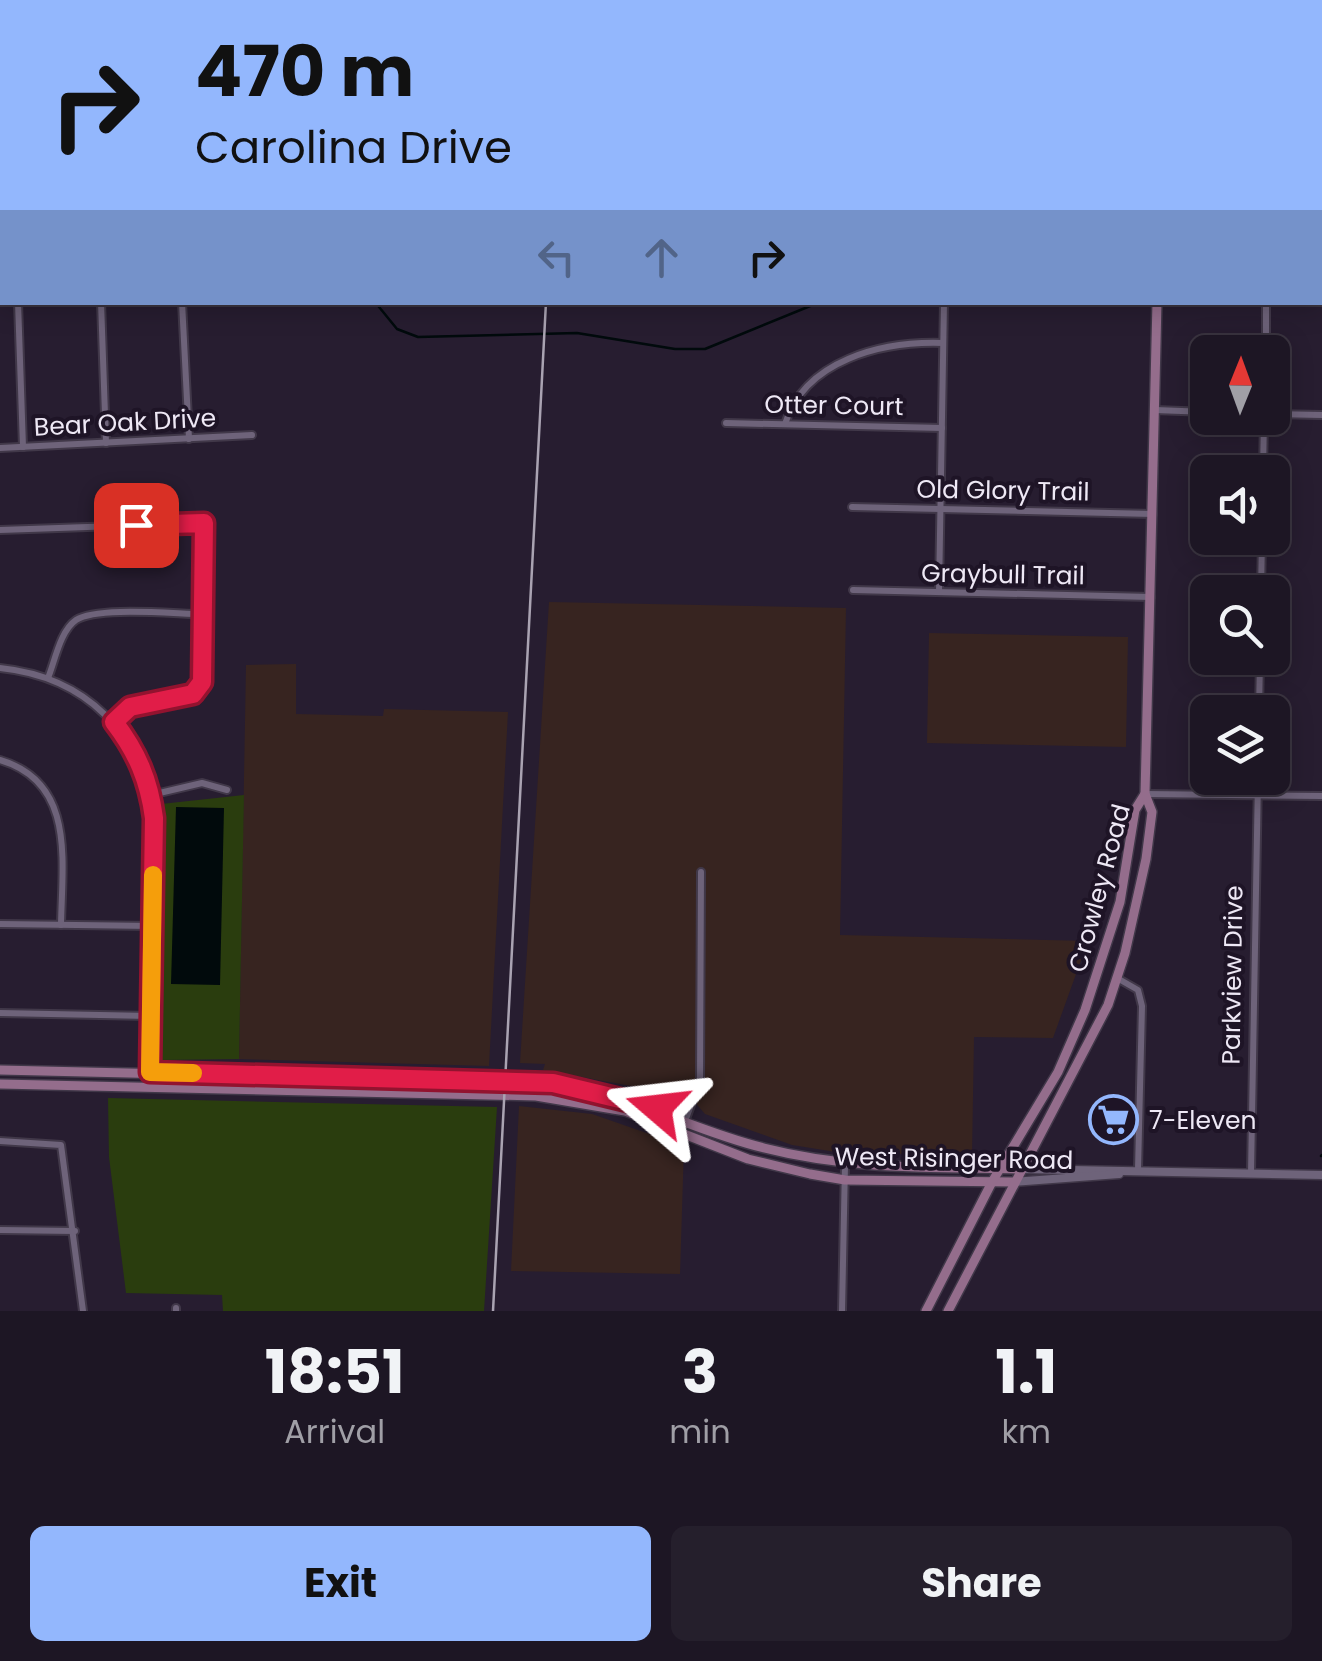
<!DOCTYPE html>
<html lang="en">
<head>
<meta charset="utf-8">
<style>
  body { margin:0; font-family:Poppins,sans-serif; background:#251f2c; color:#f1f3f6; height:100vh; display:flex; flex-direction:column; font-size:38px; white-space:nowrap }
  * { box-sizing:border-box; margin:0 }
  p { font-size:32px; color:#a09fa6 }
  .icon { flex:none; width:55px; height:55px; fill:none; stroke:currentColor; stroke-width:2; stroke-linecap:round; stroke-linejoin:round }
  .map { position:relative; height:1311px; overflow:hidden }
  .sheet { display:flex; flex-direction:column; background:#1d1624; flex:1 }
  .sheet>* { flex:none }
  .hud { position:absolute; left:0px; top:0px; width:1322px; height:305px; box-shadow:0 5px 25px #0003,0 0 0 2px #3b3541; background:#93b7fd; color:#111; overflow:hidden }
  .needle { width:65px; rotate:1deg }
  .buttons { position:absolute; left:1190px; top:335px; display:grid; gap:20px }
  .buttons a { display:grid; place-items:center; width:100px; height:100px; border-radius:15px; background:#1d1624; box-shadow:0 5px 25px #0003,0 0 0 2px #3b3541; font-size:50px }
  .pin { position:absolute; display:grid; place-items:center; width:85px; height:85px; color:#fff; margin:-42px; border-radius:20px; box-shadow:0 5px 15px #0006 }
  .me { position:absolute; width:110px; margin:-55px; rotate:287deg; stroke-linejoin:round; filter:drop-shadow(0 0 8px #0008) }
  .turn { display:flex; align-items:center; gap:35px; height:210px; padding:0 30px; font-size:45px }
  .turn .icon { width:130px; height:130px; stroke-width:2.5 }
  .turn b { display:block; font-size:70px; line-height:85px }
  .lanes { display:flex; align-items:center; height:95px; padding:0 30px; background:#0003; justify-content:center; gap:50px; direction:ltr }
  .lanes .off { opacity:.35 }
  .eta { display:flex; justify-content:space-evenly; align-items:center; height:170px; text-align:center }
  .eta b { font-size:60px; font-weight:700; line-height:70px }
  .primary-button { display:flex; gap:20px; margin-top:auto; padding:20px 30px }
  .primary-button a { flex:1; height:115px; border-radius:15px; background:#93b7fd; color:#111; font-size:40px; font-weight:700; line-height:115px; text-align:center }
  .primary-button a+a { background:#251f2c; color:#f1f3f6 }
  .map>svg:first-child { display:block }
</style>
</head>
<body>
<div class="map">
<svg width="1322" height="1311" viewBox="0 0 1322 1311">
  <rect width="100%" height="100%" fill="#271d30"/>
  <g fill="#372420">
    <path d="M 549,602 L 846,608 L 840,935 L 1088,941 L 1053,1038 L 974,1037 L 972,1156 L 836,1152 L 792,1145 L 705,1114 L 685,1091 L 631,1086 L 543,1070 L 545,1064 L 520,1063 Z"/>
    <path d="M 929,633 L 1128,637 L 1126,747 L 927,743 Z"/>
    <path d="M 296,664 L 296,714 L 383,716 L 384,709 L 508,712 L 489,1066 L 239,1059 L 246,665 Z"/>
    <path d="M 519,1106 L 592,1114 L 684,1146 L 680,1274 L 511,1271 Z"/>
  </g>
  <g fill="#2a3d0e">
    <path d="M 244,795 L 239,1059 L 160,1060 L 161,804 Z"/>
    <path d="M 108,1098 L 497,1107 L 484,1311 L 223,1311 L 222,1295 L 126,1293 L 109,1157 Z"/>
  </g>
  <path fill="#010a0c" d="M 176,807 L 224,808 L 220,985 L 171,984 Z"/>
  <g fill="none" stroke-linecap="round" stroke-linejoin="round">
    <g stroke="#010a0c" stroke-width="2.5">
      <path d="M 1004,2 L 1008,0"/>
      <path d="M 0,35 L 2,38"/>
      <path d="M 375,302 L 397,329 L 418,337 L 577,333 L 675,349 L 705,349 L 820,302"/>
      <path d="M 1321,1156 L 1322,1155"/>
    </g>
    <path stroke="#686071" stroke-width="20" d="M 631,0 L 631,2"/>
    <path stroke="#686071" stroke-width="48" d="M 595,2 L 596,0"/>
    <defs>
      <g id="minor">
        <path d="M 304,0 L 304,2"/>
        <path d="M 1300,0 L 1301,2"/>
        <path d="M 217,2 L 217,0"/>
        <path d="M 713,2 L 713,0"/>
        <path d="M 1314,2 L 1322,2"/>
        <path d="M 1320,82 L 1322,84"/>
        <path d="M 1320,175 L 1322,175"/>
        <path d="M 0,211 L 2,211"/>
        <path d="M 1320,225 L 1322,225"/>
        <path d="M 18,302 L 23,447"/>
        <path d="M 101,302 L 106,443"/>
        <path d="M 182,302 L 189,439"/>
        <path d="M 1266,352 L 1266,302"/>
        <path d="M 1155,410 L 1208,412"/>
        <path d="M 1272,414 L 1322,415"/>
        <path d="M 726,423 L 942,428"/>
        <path d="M 785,424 C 805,360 882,341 943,343"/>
        <path d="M 0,448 L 252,435"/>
        <path d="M 1263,472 L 1264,418"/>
        <path d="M 852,507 L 1153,514"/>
        <path d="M 0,530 L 204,523 L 202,682 L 193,694 L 129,707 L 114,721"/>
        <path d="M 853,590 L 1151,597"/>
        <path d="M 939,592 L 944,302"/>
        <path d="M 1261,592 L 1262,538"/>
        <path d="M 0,668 C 86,677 142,733 154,818 L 150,1086"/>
        <path d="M 48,678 C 55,661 60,631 76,620 C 97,606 176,614 203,614"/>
        <path d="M 1259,712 L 1260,658"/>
        <path d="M 0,760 C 76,782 62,862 61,925"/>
        <path d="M 1145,794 L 1322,796"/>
        <path d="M 151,795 L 202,783 L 227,790"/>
        <path d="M 0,924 L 153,926"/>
        <path d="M 1117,978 L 1138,990 L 1142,1006 L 1138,1170"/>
        <path d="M 0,1013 L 150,1016"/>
        <path d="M 681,1132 L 700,1081 L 701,872"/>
        <path d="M 0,1141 L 61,1145 L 83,1311"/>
        <path d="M 1251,1173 L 1258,778"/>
        <path d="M 0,1230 L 75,1231"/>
        <path d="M 176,1308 L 176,1311"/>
        <path d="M 842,1311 L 845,1165"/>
      </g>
      <g id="tertiary">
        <path d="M 1022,1169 L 1322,1175"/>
        <path d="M 1014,1182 L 1119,1174"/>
      </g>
      <g id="secondary">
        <path d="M 1163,2 L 1163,0"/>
        <path d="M 0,1070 L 553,1083 C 634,1095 690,1130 764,1148 C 850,1170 935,1167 1022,1169"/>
        <path d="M 0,1084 L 536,1096 L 625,1111 L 748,1159 L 810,1174 L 845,1180 L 1014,1182"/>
        <path d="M 926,1311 L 992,1182 L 1058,1072 L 1085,1010 L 1120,902 L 1135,810 L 1145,794"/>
        <path d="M 948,1311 L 1108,1005 L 1125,953 L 1146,859 L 1152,812 L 1145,794 L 1157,302"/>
      </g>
    </defs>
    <use href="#minor" stroke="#413849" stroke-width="10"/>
    <use href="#tertiary" stroke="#413849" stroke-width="11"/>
    <use href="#secondary" stroke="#413849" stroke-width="12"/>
    <use href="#minor" stroke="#6e637a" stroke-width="6"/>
    <use href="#tertiary" stroke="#6e637a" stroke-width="8"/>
    <use href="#secondary" stroke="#946d8c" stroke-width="9"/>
    <g stroke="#aaa3b2" stroke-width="2.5">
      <path d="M 564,2 L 564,0"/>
      <path d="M 493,1311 L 546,302"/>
    </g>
  </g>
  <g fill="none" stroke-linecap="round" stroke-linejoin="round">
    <defs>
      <path id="route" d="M 136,525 L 204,523 L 202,682 L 193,694 L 130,707 L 114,722 C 137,752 149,780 154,818 L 150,1072 L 553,1083 L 657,1108"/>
    </defs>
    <use href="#route" stroke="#92132f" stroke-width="25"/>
    <use href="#route" stroke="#e11d48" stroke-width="18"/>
    <path stroke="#f59e0b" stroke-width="18" d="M 153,875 L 150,1072 L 193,1073"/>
  </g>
  <defs>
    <symbol id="supermarket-ring" viewBox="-11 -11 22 22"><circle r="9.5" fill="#1e1426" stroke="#93b7fd" stroke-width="1.5"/><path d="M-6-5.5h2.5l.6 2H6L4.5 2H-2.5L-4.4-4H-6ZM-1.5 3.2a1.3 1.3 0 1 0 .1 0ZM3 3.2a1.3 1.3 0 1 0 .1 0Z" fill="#93b7fd"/></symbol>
  </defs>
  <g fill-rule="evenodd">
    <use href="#supermarket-ring" x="1086" y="1092" width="55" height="55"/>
  </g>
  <g text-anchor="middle" stroke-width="8" stroke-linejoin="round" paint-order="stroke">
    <g font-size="25" fill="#eee8f5" stroke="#1e1426">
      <text transform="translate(834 405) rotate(1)" y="9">Otter Court</text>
      <text transform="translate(125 422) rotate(-3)" y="9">Bear Oak Drive</text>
      <text transform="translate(1003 490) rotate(1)" y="9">Old Glory Trail</text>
      <text transform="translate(1003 574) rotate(1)" y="9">Graybull Trail</text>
      <text transform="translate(1099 888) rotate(-75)" y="9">Crowley Road</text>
      <text transform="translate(1232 975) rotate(-89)" y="9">Parkview Drive</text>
      <text transform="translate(954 1158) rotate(1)" y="9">West Risinger Road</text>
    </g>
    <g font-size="25" fill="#eee8f5" stroke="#1e1426" text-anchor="start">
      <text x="1149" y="1129">7-Eleven</text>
    </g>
  </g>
</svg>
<div class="buttons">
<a><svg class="needle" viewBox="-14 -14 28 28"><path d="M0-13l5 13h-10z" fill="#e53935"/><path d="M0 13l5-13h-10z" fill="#a09fa6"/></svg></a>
<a><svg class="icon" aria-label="sound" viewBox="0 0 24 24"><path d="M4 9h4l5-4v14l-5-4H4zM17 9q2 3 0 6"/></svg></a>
<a><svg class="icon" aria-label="search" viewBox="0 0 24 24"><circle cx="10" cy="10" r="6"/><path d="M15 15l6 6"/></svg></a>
<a><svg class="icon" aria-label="layers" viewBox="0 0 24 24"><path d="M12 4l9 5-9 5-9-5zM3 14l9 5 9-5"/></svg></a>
</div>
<div class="pin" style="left:136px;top:525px;background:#d93025"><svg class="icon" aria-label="arrive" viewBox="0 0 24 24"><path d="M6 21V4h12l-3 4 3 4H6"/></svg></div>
<svg class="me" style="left:657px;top:1108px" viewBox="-20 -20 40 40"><path d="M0-17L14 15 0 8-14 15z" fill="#e11d48" stroke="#fff" stroke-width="4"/></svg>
<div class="hud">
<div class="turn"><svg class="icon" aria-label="right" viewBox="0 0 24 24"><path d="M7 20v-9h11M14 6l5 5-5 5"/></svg><div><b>470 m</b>Carolina Drive</div></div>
<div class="lanes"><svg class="icon off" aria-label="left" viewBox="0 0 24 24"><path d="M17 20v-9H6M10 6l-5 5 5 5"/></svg><svg class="icon off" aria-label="ahead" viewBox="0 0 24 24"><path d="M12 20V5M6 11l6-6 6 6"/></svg><svg class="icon" aria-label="right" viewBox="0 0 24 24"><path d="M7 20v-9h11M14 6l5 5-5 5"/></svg></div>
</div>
</div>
<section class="sheet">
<div class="eta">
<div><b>18:51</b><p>Arrival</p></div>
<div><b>3</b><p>min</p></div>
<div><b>1.1</b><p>km</p></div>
</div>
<div class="primary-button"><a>Exit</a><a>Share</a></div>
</section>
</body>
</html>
